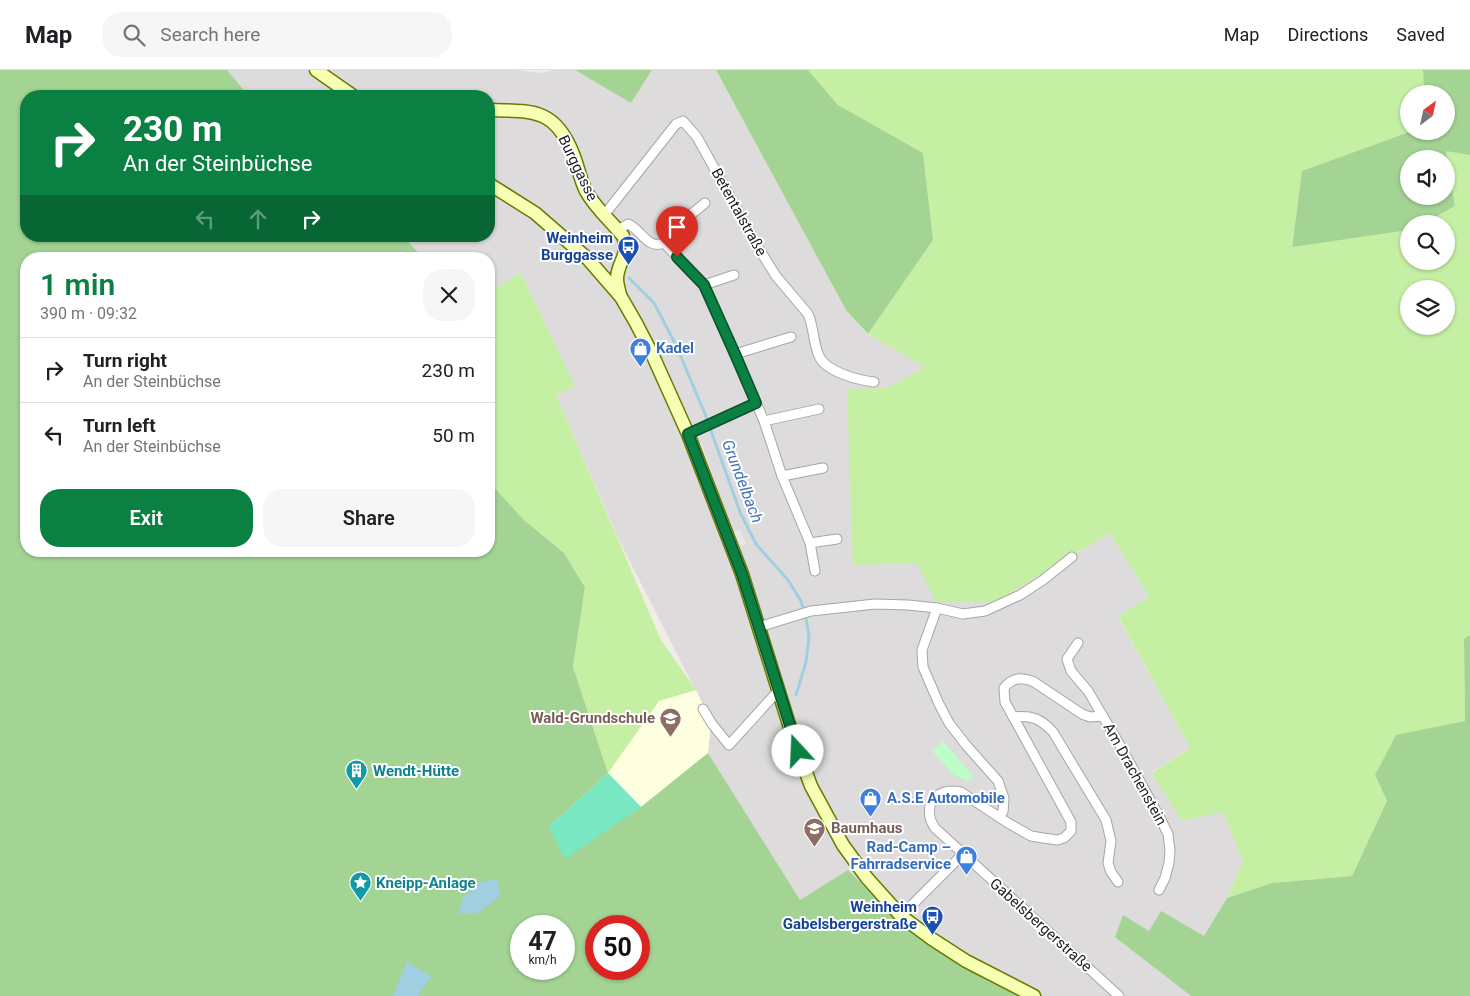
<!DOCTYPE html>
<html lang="en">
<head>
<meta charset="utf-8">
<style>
  body { margin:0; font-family:Roboto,sans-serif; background:#f6f6f6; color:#202124; height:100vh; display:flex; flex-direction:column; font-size:19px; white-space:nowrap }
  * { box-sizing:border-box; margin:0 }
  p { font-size:16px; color:#757577 }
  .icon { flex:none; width:28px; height:28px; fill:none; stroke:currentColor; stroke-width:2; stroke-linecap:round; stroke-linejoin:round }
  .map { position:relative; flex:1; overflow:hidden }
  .details { position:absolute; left:20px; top:182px; width:475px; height:305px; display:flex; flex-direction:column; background:#fff; border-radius:20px; box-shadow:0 1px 4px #0004 }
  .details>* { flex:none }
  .banner { position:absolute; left:20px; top:20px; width:475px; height:152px; border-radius:20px; box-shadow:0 1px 4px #0004; background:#0b8043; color:#fff; overflow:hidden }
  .needle { width:32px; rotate:33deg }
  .buttons { position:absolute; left:1400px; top:15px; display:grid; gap:10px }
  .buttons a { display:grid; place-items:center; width:55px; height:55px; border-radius:50%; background:#fff; box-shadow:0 1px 4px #0004; font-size:25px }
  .speed { position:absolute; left:510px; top:845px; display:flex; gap:10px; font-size:25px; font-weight:700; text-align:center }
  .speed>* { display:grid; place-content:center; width:65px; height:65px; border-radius:50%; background:#fff; box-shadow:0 1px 4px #0004; line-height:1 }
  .speed small { font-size:12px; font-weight:400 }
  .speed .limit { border:8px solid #d22; background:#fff; color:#111 }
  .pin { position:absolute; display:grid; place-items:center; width:42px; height:42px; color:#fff; margin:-51px -21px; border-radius:50% 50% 50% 0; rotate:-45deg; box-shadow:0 0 5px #0007 }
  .pin .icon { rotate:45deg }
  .me { position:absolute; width:55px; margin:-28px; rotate:340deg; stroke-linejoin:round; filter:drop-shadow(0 0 4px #0008) }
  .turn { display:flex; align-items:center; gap:18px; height:105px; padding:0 20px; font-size:22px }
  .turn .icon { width:65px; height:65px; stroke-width:2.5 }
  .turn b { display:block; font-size:35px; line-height:42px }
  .lanes { display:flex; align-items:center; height:48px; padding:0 20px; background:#0003; justify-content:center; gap:25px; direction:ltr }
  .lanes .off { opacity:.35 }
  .round { display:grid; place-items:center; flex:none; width:52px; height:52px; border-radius:20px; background:#f6f6f6 }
  .headline { display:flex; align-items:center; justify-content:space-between; height:85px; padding:0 20px }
  h1 { font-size:30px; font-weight:600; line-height:38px; color:#0b8043 }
  .primary-button { display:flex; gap:10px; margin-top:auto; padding:10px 20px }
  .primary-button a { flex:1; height:58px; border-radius:20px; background:#0b8043; color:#fff; font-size:20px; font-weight:600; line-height:58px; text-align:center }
  .primary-button a+a { background:#f6f6f6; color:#202124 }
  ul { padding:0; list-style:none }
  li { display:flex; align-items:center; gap:15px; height:65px; padding:0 20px; border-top:1px solid #e0e0e0 }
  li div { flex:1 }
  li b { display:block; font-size:19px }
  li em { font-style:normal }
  header { display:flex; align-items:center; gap:30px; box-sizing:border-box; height:70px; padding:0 25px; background:#fff; border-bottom:1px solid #e0e0e0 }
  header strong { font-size:24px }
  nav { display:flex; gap:28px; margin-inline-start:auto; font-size:18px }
  .search { width:350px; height:45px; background:#f6f6f6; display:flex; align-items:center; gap:12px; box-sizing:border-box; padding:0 18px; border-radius:20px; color:#757577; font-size:19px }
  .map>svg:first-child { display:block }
</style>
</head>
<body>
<header>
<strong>Map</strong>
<div class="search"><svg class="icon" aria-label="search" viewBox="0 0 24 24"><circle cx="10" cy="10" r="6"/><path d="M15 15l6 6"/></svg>Search here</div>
<nav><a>Map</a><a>Directions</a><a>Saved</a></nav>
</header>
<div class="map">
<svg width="1470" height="926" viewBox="0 0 1470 926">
  <rect width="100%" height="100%" fill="#f0ede4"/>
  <path fill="#dddbdb" d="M 227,0 L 517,0 L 540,3 L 554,0 L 575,0 L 631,33 L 652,0 L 716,0 L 846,240 L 867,264 L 926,296 L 887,318 L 917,493 L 997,531 L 1110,463 L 1149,527 L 1118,547 L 1190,678 L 1152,702 L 1223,742 L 1243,792 L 1227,828 L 1204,867 L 1149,861 L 1116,867 L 1191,926 L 1017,926 L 897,850 L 800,830 L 708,683 L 711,651 L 619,470 L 556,325 L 574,316 L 521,203 L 489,222 L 489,189 L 424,189 L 403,166 L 489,166 L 489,26 L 249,26 Z"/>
  <path fill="#fdffde" d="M 696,620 L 711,651 L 708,683 L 641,737 L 608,703 L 659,630 Z"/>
  <g fill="#c5f0a4" fill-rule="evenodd">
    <path d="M 808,0 L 1423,0 L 1424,24 L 1409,24 L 1409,61 L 1412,61 L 1302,101 L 1292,176 L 1409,160 L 1409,191 L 1446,191 L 1446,154 L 1423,154 L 1455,136 L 1446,80 L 1470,85 L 1470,565 L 1464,569 L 1465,651 L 1375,705 L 1387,731 L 1352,806 L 1272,813 L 1227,828 L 1243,792 L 1223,742 L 1182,751 L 1152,703 L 1190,678 L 1118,546 L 1149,527 L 1110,463 L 997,531 L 936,532 L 917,493 L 853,495 L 847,319 L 887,318 L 925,297 L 868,264 L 933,170 L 923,83 L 838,35 ZM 1409,219 L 1446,219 L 1446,256 L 1409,256 Z"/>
    <path d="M 521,203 L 575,316 L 556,325 L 661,570 L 696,620 L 659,631 L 608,703 L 573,597 L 585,516 L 564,483 L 524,450 L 489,412 L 489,222 Z"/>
  </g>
  <g fill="#a3d494" fill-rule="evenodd">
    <path d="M 0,0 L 227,0 L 249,26 L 26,26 L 26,166 L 403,166 L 424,189 L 26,189 L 26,481 L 489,481 L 489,412 L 524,450 L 564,483 L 585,517 L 573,597 L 608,703 L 549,757 L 641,737 L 708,683 L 800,830 L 848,800 L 897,850 L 1017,926 L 0,926 ZM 521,856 L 564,856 L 564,899 L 521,899 ZM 596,856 L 639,856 L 639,899 L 596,899 Z"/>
    <path d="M 575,0 L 652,0 L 631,33 Z"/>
    <path d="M 716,0 L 808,0 L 838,35 L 923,83 L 933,170 L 868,264 L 846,240 Z"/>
    <path d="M 1423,0 L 1470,0 L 1470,85 L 1446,81 L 1455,136 L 1423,154 L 1409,154 L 1409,160 L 1292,177 L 1302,101 L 1412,61 L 1446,61 L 1446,24 L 1424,24 ZM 1409,89 L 1446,89 L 1446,126 L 1409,126 Z"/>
    <path d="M 1470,565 L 1470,926 L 1191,926 L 1115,867 L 1123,845 L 1149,861 L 1161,841 L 1204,866 L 1227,828 L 1272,813 L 1352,806 L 1387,731 L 1375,705 L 1396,665 L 1465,651 L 1464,569 Z"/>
  </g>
  <path fill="#bcffc6" d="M 943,671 L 974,707 L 969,711 L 955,706 L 932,681 Z"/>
  <path fill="#7ae7c3" d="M 608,703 L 641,737 L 565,789 L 549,757 Z"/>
  <g fill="#e7e7e7">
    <path d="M 701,372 L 731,456 L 727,457 L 698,378 Z"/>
    <path d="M 740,459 L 746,474 L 740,476 L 733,462 Z"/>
  </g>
  <g fill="#a0cfe2">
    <path d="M 497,809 L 500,826 L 478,843 L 458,844 L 463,828 L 481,812 Z"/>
    <path d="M 407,892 L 431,906 L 418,926 L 393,926 Z"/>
  </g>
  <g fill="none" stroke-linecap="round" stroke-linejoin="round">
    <path stroke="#a0cfe2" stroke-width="3" d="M 629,208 L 654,233 L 676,275 L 705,344 L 740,442 L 756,474 L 788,510 L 801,531 L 806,548 L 809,566 L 806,592 L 796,625"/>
    <defs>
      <g id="minor">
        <path d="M 605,144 L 676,54 L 683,51 L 697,67 L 759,179 L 776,206 L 808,244 C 814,257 813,273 819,286 C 826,302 858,310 874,312"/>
        <path d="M 618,160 L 628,154 C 641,159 647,180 664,173 L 704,215 L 764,351 L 782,406 L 810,473 L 815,501"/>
        <path d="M 664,173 L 688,147 L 705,133"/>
        <path d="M 704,215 L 734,205"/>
        <path d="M 735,284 L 791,267"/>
        <path d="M 764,351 L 819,339"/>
        <path d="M 688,364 L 756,333"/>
        <path d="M 782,406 L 823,398"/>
        <path d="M 810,473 L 837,469"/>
        <path d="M 937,538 L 922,580 L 923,597 L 939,634 L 949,653 L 966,675 L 998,711 L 1004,728 L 1003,742 L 998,746"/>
        <path d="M 759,557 L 811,541 L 875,534 L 908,535 L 937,538 L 963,544 L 985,541 L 1020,525 L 1043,510 L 1072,487"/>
        <path d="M 1078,573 L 1067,589 L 1071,601 L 1088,621 L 1121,677 L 1161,750 L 1168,764 L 1170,780 L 1169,793 L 1165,808 L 1159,820"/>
        <path d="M 703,639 L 712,654 L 729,675 L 778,621"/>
        <path d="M 1103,646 L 1090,647 L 1082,644 L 1034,612 C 1022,607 1013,607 1004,618 L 1005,632 L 1071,752 L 1071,761 L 1064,768 L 1057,770 L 1043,768 L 1031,766 L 1008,753 L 961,722 C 937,716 920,736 935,758 L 1119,926"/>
        <path d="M 1013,647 C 1031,645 1040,648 1053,662 L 1106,750 L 1111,771 L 1108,793 L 1111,802 L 1118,812"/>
        <path d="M 901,846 L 963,784"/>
      </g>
      <g id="secondary">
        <path d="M 316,0 L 353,26"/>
        <path d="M 489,40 C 532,41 555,38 573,84 C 578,96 580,109 586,121 C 595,138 611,151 623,166 C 631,184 617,192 617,209 C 617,214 619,220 620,225"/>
        <path d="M 489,114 L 535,143 L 588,189 L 621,227 L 636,253 L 653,286 L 688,364 L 742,504 L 792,664 L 811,716 L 843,775 L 867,808 L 901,846 L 932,869 L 966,891 L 1034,926"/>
      </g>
    </defs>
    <use href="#minor" stroke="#a6a6a6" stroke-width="11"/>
    <use href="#secondary" stroke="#667b00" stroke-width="15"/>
    <use href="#minor" stroke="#fff" stroke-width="9"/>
    <use href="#secondary" stroke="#f7ffb3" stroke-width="12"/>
  </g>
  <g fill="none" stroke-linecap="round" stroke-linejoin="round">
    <defs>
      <path id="route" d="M 677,187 L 704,215 L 735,284 L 756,333 L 688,364 L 742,504 L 798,681"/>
    </defs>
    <use href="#route" stroke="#07532c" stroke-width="12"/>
    <use href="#route" stroke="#0b8043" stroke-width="9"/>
  </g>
  <defs>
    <symbol id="bus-pin" viewBox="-11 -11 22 30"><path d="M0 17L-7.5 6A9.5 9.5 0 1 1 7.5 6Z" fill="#1a4fb4" stroke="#fff"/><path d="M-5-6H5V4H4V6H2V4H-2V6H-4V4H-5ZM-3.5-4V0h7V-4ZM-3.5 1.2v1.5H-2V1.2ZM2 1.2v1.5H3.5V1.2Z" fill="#fff"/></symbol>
    <symbol id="shop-pin" viewBox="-11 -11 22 30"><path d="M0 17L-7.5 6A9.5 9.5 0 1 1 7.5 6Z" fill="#3f7fe0" stroke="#fff"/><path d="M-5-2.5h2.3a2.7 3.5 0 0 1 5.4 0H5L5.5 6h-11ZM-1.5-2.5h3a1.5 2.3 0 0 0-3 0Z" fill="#fff"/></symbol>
    <symbol id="school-pin" viewBox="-11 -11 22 30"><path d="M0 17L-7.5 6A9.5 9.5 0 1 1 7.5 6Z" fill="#8d6e63" stroke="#fff"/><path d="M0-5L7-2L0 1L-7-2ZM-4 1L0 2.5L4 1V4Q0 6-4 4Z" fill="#fff"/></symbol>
    <symbol id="building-pin" viewBox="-11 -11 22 30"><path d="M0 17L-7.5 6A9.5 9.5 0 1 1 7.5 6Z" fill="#0f9aa8" stroke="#fff"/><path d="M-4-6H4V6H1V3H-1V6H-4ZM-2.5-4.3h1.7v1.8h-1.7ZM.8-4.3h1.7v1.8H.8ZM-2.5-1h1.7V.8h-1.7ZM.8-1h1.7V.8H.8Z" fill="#fff"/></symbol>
    <symbol id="sight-pin" viewBox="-11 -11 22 30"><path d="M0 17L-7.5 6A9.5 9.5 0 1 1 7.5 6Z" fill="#0f9aa8" stroke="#fff"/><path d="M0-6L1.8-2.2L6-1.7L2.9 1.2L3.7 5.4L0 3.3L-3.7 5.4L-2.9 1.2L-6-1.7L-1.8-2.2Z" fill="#fff"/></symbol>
  </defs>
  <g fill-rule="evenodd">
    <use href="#bus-pin" x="616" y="164" width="25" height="34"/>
    <use href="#shop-pin" x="628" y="266" width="25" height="34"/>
    <use href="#school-pin" x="658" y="636" width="25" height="34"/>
    <use href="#building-pin" x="344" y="688" width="25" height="34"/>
    <use href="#shop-pin" x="858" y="716" width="25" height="34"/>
    <use href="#school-pin" x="802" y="746" width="25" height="34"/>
    <use href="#shop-pin" x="954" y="774" width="25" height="34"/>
    <use href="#sight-pin" x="348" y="800" width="25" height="34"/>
    <use href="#bus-pin" x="920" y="834" width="25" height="34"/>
  </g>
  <g text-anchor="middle" stroke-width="4" stroke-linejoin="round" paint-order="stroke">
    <g font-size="15" fill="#1f1f1f" stroke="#fff">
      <text transform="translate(578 98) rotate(64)" y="5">Burggasse</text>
      <text transform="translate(739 142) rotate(61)" y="5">Betentalstraße</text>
      <text transform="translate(1135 704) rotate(61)" y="5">Am Drachenstein</text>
      <text transform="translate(1041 855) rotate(42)" y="5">Gabelsbergerstraße</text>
    </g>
    <g font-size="15" font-weight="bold" fill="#164399" stroke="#fff" text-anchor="end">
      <text x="613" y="173">Weinheim<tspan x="613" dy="17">Burggasse</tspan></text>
      <text x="917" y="842">Weinheim<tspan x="917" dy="17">Gabelsbergerstraße</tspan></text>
    </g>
    <g font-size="15" font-weight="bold" fill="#366cbe" stroke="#fff" text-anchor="start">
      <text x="656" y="283">Kadel</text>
      <text x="887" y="733">A.S.E Automobile</text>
      <text x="951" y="782" text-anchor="end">Rad-Camp –<tspan x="951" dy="17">Fahrradservice</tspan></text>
    </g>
    <g font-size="15" font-weight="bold" fill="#785e54" stroke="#fff" text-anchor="end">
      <text x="655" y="653">Wald-Grundschule</text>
      <text x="831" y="763" text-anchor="start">Baumhaus</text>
    </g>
    <g font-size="15" font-weight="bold" fill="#0d838f" stroke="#fff" text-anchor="start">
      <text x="373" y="706">Wendt-Hütte</text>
      <text x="376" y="818">Kneipp-Anlage</text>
    </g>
    <g font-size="16" font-style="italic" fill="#4176b8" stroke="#fff">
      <text transform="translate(743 411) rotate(69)" y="6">Grundelbach</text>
    </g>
  </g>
</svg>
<div class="buttons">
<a><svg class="needle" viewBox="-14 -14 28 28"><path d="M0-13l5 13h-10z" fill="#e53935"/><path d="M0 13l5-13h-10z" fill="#757577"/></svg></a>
<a><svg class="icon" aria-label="sound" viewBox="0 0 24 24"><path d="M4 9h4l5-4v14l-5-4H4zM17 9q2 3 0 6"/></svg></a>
<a><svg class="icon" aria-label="search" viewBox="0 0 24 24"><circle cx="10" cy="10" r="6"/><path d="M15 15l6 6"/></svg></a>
<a><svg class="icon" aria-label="layers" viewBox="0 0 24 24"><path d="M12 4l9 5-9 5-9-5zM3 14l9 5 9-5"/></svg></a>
</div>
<div class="speed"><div>47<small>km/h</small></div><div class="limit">50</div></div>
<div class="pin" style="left:677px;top:187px;background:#d93025"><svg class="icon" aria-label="arrive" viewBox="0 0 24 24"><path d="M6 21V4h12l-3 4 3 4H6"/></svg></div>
<svg class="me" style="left:798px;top:681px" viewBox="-20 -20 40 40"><circle r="19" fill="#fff"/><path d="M0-13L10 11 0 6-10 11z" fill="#0b8043"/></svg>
<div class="banner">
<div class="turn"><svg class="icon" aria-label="right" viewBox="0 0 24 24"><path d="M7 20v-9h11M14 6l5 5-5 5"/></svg><div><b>230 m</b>An der Steinbüchse</div></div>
<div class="lanes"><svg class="icon off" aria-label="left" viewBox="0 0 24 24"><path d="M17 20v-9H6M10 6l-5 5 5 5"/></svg><svg class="icon off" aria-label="ahead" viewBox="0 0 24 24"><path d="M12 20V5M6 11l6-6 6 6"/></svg><svg class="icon" aria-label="right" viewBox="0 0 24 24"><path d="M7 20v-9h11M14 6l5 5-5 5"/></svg></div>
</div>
<section class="details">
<div class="headline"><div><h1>1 min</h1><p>390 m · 09:32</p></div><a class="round"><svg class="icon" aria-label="close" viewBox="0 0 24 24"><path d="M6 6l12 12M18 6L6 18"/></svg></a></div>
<ul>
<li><svg class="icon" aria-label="right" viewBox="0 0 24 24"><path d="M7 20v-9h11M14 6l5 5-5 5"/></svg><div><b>Turn right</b><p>An der Steinbüchse</p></div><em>230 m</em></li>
<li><svg class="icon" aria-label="left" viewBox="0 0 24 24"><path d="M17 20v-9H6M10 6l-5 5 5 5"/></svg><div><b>Turn left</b><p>An der Steinbüchse</p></div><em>50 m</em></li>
</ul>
<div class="primary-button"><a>Exit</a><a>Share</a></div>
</section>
</div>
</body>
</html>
